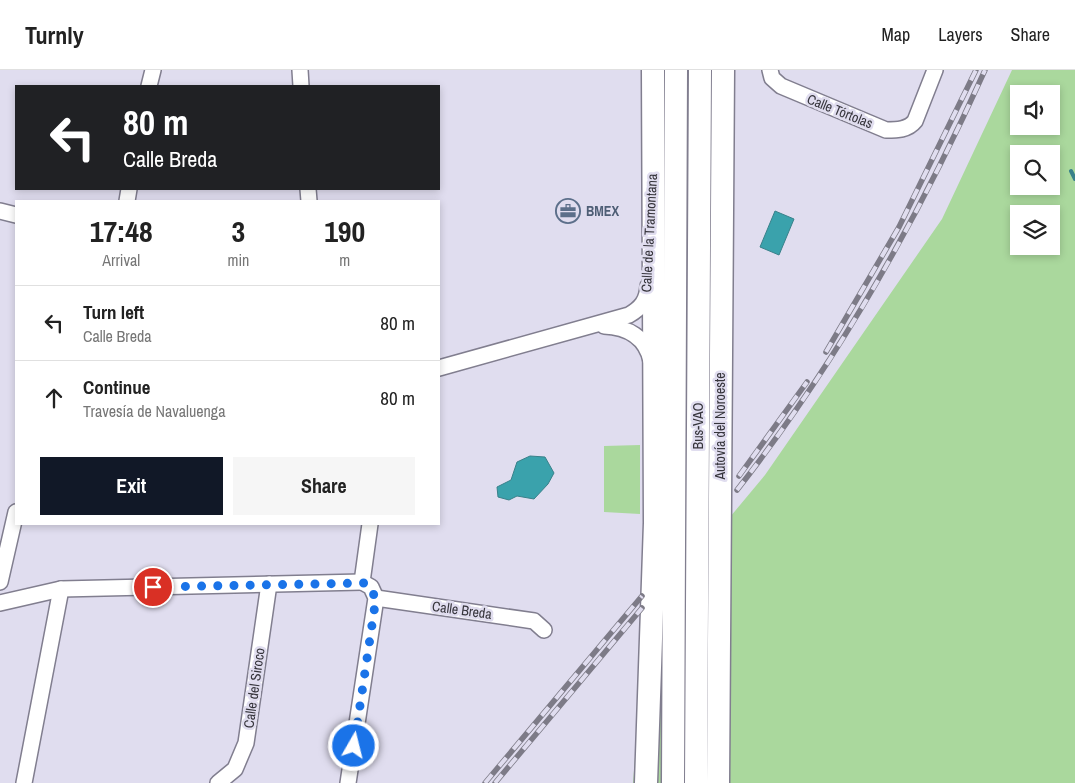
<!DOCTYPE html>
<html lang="en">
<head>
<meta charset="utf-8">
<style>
  body { margin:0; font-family:"Archivo Narrow",sans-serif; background:#f6f6f6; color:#222; height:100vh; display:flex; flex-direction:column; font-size:19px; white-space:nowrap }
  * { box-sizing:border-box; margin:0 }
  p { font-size:16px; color:#767676 }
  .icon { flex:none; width:28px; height:28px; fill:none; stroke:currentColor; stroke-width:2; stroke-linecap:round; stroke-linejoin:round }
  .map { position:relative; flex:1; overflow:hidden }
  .panel { position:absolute; left:15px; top:130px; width:425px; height:325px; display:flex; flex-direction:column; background:#fff; border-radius:0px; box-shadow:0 2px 8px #0003 }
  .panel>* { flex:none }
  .guide { position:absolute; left:15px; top:15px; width:425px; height:105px; border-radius:0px; box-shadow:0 2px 8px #0003; background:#202124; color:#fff; overflow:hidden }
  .fabs { position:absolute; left:1010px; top:15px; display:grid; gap:10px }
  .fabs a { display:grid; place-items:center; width:50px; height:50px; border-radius:0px; background:#fff; box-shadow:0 2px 8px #0003; font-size:25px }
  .pin { position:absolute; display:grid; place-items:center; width:42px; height:42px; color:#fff; margin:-21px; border:2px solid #fff; border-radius:50%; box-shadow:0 1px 5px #0007 }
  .me { position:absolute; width:55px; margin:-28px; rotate:8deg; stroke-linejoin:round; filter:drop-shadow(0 0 4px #0008) }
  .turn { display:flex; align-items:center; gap:18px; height:105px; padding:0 25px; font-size:22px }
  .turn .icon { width:65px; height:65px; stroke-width:2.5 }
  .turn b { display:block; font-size:35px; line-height:42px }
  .eta { display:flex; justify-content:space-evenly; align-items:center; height:85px; text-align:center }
  .eta b { font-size:30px; font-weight:700; line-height:35px }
  .action { display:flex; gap:10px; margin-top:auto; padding:10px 25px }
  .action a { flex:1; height:58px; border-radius:0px; background:#111827; color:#fff; font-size:20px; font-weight:700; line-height:58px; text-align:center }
  .action a+a { background:#f6f6f6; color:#222 }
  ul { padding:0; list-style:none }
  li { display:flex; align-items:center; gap:15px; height:75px; padding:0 25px; border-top:1px solid #e0e0e0 }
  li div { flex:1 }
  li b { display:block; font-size:19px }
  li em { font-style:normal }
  header { display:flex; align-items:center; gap:30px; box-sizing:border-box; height:70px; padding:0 25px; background:#fff; border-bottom:1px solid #e0e0e0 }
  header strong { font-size:24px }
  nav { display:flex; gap:28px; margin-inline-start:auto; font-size:18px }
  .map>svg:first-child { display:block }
</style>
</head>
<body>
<header>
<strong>Turnly</strong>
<nav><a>Map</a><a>Layers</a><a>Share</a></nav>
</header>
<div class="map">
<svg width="1075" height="713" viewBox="0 0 1075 713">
  <rect width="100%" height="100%" fill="#e0ddef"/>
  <g fill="#aad89d" fill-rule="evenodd">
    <path d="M 1012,0 L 1075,0 L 1075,713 L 633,713 L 646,548 L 765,405 L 942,149 ZM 1019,24 L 1051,24 L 1051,56 L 1019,56 ZM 1019,84 L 1051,84 L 1051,116 L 1019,116 ZM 1019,144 L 1051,144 L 1051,176 L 1019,176 Z"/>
    <path d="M 640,375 L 640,444 L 604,442 L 604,376 Z"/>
  </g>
  <g fill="#3aa2ac" stroke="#39818a">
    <path d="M 775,141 L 794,149 L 779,185 L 760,177 Z"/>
    <path d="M 530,386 L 545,387 L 554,403 L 548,414 L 534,429 L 517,426 L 509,430 L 498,427 L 497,417 L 511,410 L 517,392 Z"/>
  </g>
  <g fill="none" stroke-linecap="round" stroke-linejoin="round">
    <path stroke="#39818a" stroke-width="4" d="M 1071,101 L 1075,109"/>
    <defs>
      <g id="minor">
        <path d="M 300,0 L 301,16"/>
        <path d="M 770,0 L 772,8 L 781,16 L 886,60 C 897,60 908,60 915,51 L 935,0"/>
        <path d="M 149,16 L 153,0"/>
        <path d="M 308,119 L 309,131"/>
        <path d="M 127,131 L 129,119"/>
        <path d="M 0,141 L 16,145"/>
        <path d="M 604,256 C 628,257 646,267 651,291"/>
        <path d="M 439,298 L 629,245 C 641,238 647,231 648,216"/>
        <path d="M 0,512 L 16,442"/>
        <path d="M 376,528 L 534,551 L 544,560"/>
        <path d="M 0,533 L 61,519 L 362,512"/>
        <path d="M 24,713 L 61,519"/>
        <path d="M 218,713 L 235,699 L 246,673 L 269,514"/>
        <path d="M 348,713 L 376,528 L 371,517 L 362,512 L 370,454"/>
      </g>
      <g id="highway">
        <path d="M 646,713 L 655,453 L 653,0"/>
        <path d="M 673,713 L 676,0"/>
        <path d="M 696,713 L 700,0"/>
        <path d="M 718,713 L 723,0"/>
      </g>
    </defs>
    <use href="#minor" stroke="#817e8f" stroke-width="18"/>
    <use href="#highway" stroke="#817e8f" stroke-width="25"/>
    <use href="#minor" stroke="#fff" stroke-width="15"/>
    <use href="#highway" stroke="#fff" stroke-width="22"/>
    <defs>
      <g id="rail">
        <path d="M 826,282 L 899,157 L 976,0"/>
        <path d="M 739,406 L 807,312"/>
        <path d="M 737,420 C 838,291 918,149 985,0"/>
        <path d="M 485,713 L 642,526"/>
        <path d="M 495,713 L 642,538"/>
      </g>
    </defs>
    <use href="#rail" stroke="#7d7b87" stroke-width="5.5"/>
    <use href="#rail" stroke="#e0ddef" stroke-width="4" stroke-dasharray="11" stroke-linecap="butt"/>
  </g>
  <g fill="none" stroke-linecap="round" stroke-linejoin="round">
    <path stroke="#1a73e8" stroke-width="9" stroke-dasharray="0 16.2" d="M 153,517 L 366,513 L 376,528 L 354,676"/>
  </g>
  <defs>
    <symbol id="office-ring" viewBox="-11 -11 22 22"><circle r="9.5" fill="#e0ddef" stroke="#5c6f8a" stroke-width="1.5"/><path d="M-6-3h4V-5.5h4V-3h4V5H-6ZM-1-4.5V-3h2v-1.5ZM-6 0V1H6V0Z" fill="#5c6f8a"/></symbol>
  </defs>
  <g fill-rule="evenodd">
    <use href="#office-ring" x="554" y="127" width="28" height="28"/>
  </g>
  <g text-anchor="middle" stroke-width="5" stroke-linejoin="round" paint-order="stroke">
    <g font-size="14" fill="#36353c" stroke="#e0ddef">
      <text transform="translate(840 41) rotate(22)" y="5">Calle Tórtolas</text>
      <text transform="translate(649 163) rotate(-87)" y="5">Calle de la Tramontana</text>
      <text transform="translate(698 356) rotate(-90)" y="5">Bus-VAO</text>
      <text transform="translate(720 356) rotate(-90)" y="5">Autovía del Noroeste</text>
      <text transform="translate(462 540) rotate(8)" y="5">Calle Breda</text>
      <text transform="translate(254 618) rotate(-82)" y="5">Calle del Siroco</text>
    </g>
    <g font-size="14" font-weight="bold" fill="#4e5e75" stroke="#e0ddef" text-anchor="start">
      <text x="586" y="146">BMEX</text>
    </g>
  </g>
</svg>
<div class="fabs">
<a><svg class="icon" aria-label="sound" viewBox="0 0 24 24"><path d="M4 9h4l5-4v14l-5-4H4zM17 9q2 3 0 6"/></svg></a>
<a><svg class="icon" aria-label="search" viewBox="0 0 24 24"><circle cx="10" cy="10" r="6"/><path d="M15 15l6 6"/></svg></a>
<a><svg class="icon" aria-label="layers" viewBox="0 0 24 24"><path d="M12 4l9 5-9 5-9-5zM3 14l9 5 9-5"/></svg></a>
</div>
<div class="pin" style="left:153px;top:517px;background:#d93025"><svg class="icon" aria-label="arrive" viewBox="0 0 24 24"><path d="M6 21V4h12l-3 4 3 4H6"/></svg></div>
<svg class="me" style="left:354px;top:676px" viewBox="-20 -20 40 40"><circle r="17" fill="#1a73e8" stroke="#fff" stroke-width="3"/><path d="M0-11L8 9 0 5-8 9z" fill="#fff"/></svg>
<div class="guide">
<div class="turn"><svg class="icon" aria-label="left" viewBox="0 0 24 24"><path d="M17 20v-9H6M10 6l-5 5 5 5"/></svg><div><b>80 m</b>Calle Breda</div></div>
</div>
<section class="panel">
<div class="eta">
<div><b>17:48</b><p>Arrival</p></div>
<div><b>3</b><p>min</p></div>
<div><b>190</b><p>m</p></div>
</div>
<ul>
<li><svg class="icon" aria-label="left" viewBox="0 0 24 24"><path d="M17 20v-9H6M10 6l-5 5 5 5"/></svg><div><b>Turn left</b><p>Calle Breda</p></div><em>80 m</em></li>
<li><svg class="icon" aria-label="ahead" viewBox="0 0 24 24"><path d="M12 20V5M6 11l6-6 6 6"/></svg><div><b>Continue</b><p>Travesía de Navaluenga</p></div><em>80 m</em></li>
</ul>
<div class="action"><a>Exit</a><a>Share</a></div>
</section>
</div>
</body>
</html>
